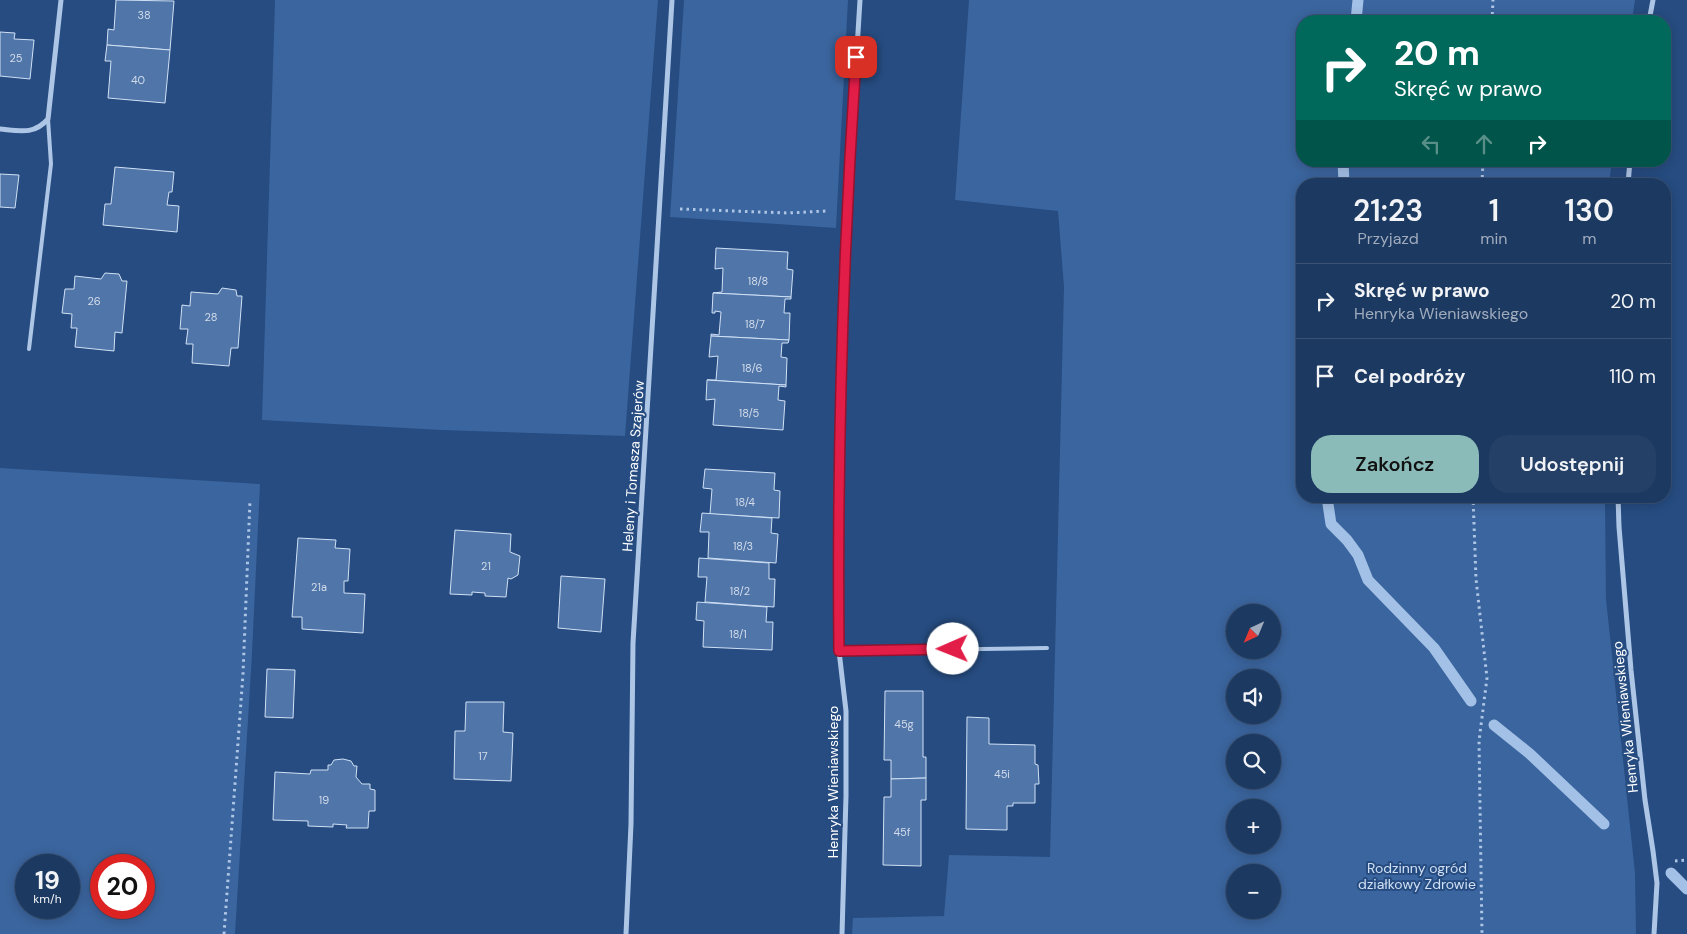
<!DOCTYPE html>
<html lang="pl">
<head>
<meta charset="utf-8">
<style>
  body { margin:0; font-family:"DM Sans",sans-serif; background:#254067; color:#f1f3f6; height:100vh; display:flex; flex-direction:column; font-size:19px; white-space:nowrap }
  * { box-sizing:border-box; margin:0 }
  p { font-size:16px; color:#a0acbd }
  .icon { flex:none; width:28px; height:28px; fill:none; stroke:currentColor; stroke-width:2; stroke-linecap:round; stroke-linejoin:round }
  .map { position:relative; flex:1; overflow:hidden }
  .sheet { position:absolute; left:1296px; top:178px; width:375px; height:325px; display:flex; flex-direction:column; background:#1c3961; border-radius:20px; box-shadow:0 2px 12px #0003,0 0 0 1px #3a5376 }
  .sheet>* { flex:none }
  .guide { position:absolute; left:1296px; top:15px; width:375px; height:152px; border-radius:20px; box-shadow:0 2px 12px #0003,0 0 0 1px #3a5376; background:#00695c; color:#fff; overflow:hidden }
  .needle { width:32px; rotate:224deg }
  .fabs { position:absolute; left:1226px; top:604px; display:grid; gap:10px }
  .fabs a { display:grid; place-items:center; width:55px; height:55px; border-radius:50%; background:#1c3961; box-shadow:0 2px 12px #0003,0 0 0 1px #3a5376; font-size:25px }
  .speed { position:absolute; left:15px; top:854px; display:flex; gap:10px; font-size:25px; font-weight:700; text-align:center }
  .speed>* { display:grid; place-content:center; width:65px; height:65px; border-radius:50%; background:#1c3961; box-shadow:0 2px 12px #0003,0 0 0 1px #3a5376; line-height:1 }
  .speed small { font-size:12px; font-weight:400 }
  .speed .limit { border:8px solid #d22; background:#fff; color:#111 }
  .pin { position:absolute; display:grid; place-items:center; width:42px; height:42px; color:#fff; margin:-21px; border-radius:10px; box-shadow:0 2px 8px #0006 }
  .me { position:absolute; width:55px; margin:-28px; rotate:269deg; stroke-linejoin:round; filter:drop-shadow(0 0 4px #0008) }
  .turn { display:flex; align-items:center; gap:18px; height:105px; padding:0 15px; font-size:22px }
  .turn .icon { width:65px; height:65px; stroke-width:2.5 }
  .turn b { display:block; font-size:35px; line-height:42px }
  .lanes { display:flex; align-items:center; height:48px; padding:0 15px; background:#0003; justify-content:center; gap:25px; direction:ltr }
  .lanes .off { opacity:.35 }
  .eta { display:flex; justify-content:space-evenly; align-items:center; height:85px; text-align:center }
  .eta b { font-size:30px; font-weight:600; line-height:35px }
  .button { display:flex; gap:10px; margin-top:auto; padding:10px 15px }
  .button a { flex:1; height:58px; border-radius:20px; background:#8bbbb9; color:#111; font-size:20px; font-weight:600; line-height:58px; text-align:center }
  .button a+a { background:#254067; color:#f1f3f6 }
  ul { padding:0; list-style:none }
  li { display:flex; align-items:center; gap:15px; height:75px; padding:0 15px; border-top:1px solid #3a5376 }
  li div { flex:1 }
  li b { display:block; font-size:19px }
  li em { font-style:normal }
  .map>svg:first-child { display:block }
</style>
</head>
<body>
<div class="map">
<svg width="1687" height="934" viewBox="0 0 1687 934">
  <rect width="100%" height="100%" fill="#264c81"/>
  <g fill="#3b659e" fill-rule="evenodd">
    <path d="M 275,0 L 658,0 L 625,436 L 441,430 L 262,420 Z"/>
    <path d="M 684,0 L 848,0 L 836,228 L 670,217 Z"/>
    <path d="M 969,0 L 1635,0 L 1632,21 L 1302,21 L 1302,161 L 1612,161 L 1609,184 L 1302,184 L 1302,496 L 1605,496 L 1606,599 L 1635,873 L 1636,934 L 852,934 L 853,918 L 944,916 L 949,855 L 1050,857 L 1064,287 L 1058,211 L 955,200 ZM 1272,612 L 1272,650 L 1235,650 L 1235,612 ZM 1235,678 L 1272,678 L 1272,715 L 1235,715 ZM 1235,742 L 1272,742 L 1272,780 L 1235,780 ZM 1235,808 L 1272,808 L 1272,845 L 1235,845 ZM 1235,872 L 1272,872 L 1272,910 L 1235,910 Z"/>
    <path d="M 0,468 L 260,484 L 252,654 L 235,934 L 0,934 ZM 26,865 L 69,865 L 69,908 L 26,908 ZM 101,865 L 144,865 L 144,908 L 101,908 Z"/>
  </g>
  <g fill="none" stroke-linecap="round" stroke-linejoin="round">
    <g stroke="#a3c1e7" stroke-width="11">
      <path d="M 1356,21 L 1358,0"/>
      <path d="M 1343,161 L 1344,184"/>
      <path d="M 1330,496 L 1328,504 L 1331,524 L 1347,540 L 1358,555 L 1368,580 L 1434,648 L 1471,701"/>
      <path d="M 1494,725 L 1530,754 L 1604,824"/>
      <path d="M 1671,873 L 1687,889"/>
    </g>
  </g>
  <g fill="#4f75a9" stroke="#d1e1f5">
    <path d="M 116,0 L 174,1 L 170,50 L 107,45 L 108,29 L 114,30 Z"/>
    <path d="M 0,32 L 15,33 L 14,39 L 34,40 L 30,79 L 0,76 Z"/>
    <path d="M 107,45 L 170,50 L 165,103 L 108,98 L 111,61 L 105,61 Z"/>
    <path d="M 115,167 L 174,172 L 172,192 L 169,192 L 167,205 L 179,206 L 177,232 L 103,225 L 105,204 L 111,204 Z"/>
    <path d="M 0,174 L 19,175 L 15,208 L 0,207 Z"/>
    <path d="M 716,248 L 788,252 L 787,269 L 793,270 L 791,297 L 713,293 L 722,292 L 723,268 L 715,269 Z"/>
    <path d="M 105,273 L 119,274 L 122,281 L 127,281 L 122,333 L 115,332 L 114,351 L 75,347 L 77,328 L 71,328 L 72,314 L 62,313 L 65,289 L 74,289 L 75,276 L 101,279 Z"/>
    <path d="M 222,288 L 236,290 L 237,296 L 242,296 L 238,348 L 231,348 L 229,366 L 192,363 L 193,344 L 186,344 L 188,329 L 180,329 L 182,305 L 190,306 L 191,292 L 218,294 Z"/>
    <path d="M 713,293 L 791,297 L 791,299 L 785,299 L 784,313 L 790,313 L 789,340 L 711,336 L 711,334 L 719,335 L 721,312 L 715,311 L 715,313 L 712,313 Z"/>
    <path d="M 711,336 L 789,340 L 788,343 L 782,343 L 781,357 L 787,358 L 786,385 L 707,380 L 716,380 L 718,356 L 709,357 Z"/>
    <path d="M 707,380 L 786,385 L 786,387 L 779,386 L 778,400 L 785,401 L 783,430 L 713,425 L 715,399 L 706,400 Z"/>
    <path d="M 705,469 L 775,473 L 774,490 L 780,491 L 779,518 L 710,514 L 712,489 L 703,488 Z"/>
    <path d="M 702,513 L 772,518 L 771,533 L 778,534 L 776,563 L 708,558 L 709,532 L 700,532 Z"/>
    <path d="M 455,530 L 511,534 L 510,552 L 520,556 L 518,575 L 511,579 L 508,578 L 506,597 L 485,596 L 485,593 L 472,592 L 472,595 L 450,594 Z"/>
    <path d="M 298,538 L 336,540 L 335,548 L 350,549 L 348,581 L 344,581 L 344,593 L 365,594 L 363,633 L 302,629 L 302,617 L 292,617 Z"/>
    <path d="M 699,558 L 769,563 L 769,579 L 775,579 L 774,607 L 705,602 L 707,577 L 698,577 Z"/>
    <path d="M 561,576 L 605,579 L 601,632 L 558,628 Z"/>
    <path d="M 697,602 L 767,607 L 766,622 L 773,622 L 772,650 L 703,647 L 704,621 L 696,620 Z"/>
    <path d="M 267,669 L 295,670 L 293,718 L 265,717 Z"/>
    <path d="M 885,691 L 923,691 L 923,757 L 926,757 L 926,778 L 891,779 L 891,760 L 884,760 Z"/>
    <path d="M 466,702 L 504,702 L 503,732 L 513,733 L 511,781 L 454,779 L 455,731 L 465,731 Z"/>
    <path d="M 967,717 L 989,718 L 989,744 L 1035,745 L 1035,764 L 1038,765 L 1039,784 L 1035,784 L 1035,803 L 1013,803 L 1013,806 L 1007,806 L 1007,830 L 966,829 Z"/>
    <path d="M 343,759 L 351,761 L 354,766 L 357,766 L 356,777 L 362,784 L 370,784 L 370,789 L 375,790 L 375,811 L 369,811 L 368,828 L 346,828 L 347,825 L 333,824 L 333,827 L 308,826 L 308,821 L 273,820 L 275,772 L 310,774 L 311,770 L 328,770 L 328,765 L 331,765 L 334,760 Z"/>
    <path d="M 926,778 L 926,800 L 921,800 L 921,866 L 883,865 L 884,797 L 891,797 L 891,779 Z"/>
  </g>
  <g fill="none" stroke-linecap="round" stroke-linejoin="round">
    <g stroke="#aec6e6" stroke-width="3" stroke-dasharray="2.5 4" stroke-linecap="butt">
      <path d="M 1492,21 L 1493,0"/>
      <path d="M 1482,184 L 1483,161"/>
      <path d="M 680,209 L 788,213 L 826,211"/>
      <path d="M 1473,496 L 1476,579 L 1487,678 L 1479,741 L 1482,934"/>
      <path d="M 1675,861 L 1687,860"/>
      <path d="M 224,934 L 243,674 L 250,500"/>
    </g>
    <g stroke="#aec6e6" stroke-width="4">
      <path d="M 29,349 L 51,164 L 48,119"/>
      <path d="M 839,651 L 1047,648"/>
    </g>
    <g stroke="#aec6e6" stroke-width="5">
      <path d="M 1649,21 L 1653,0"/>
      <path d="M 0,129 C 20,131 34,135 48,119 L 61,0"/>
      <path d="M 1628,184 L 1630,161"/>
      <path d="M 1618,496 L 1619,527 L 1631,670 L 1645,800 L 1653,851 L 1657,883 L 1654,934"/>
      <path d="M 626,934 L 631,824 L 633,643 L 672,0"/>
      <path d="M 842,934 L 846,796 L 846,711 L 839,651 L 838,514 L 847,210 L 860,0"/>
    </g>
  </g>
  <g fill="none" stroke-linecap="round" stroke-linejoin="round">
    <defs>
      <path id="route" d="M 856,57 C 843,255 837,453 839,651 L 953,649"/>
    </defs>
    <use href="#route" stroke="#92132f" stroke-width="12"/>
    <use href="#route" stroke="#e11d48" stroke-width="9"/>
  </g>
  <g text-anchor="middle" stroke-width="4" stroke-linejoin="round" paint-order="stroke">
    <g font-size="11" fill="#d3dcea">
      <text x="144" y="19">38</text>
      <text x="16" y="62">25</text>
      <text x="138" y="84">40</text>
      <text x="758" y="285">18/8</text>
      <text x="94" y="305">26</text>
      <text x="211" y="321">28</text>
      <text x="755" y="328">18/7</text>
      <text x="752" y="372">18/6</text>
      <text x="749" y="417">18/5</text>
      <text x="745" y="506">18/4</text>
      <text x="743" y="550">18/3</text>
      <text x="486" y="570">21</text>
      <text x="319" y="591">21a</text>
      <text x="740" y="595">18/2</text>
      <text x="738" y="638">18/1</text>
      <text x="904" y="728">45g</text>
      <text x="483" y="760">17</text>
      <text x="1002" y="778">45i</text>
      <text x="324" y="804">19</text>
      <text x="902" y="836">45f</text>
    </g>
    <g font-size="14" fill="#fff" stroke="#264c81">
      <text transform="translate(633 466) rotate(-86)" y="5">Heleny i Tomasza Szajerów</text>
      <text transform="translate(1625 717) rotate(-96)" y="5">Henryka Wieniawskiego</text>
      <text transform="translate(833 782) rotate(-90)" y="5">Henryka Wieniawskiego</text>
    </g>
    <g font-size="14" fill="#d1e1f5" stroke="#264c81">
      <text x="1417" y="873">Rodzinny ogród<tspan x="1417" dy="16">działkowy Zdrowie</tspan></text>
    </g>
  </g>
</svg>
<div class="fabs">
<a><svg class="needle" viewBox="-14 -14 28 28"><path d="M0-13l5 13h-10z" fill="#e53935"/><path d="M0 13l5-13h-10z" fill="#a0acbd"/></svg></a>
<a><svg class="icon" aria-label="sound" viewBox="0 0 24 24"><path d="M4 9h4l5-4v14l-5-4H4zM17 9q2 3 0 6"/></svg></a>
<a><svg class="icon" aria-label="search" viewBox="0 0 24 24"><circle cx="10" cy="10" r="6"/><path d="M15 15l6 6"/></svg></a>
<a>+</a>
<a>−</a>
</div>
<div class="speed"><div>19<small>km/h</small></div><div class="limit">20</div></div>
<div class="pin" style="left:856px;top:57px;background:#d93025"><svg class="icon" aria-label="arrive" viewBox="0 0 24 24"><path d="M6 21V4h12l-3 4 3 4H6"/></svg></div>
<svg class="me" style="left:953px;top:649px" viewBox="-20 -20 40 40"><circle r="19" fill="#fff"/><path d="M0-13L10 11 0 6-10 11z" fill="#e11d48"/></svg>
<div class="guide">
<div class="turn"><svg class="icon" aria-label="right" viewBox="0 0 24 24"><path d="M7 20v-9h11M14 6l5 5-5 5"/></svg><div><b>20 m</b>Skręć w prawo</div></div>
<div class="lanes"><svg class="icon off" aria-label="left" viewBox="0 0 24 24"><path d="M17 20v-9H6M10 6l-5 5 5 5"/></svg><svg class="icon off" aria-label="ahead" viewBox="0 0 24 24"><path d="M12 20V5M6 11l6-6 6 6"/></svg><svg class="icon" aria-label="right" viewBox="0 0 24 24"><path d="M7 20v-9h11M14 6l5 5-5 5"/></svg></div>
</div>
<section class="sheet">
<div class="eta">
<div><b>21:23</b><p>Przyjazd</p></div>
<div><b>1</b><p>min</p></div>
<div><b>130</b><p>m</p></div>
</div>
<ul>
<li><svg class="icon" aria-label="right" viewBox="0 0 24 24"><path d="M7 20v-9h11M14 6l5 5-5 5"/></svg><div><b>Skręć w prawo</b><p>Henryka Wieniawskiego</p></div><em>20 m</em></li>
<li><svg class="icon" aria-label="arrive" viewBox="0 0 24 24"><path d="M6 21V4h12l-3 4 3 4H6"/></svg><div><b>Cel podróży</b></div><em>110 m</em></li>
</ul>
<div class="button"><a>Zakończ</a><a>Udostępnij</a></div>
</section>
</div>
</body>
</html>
